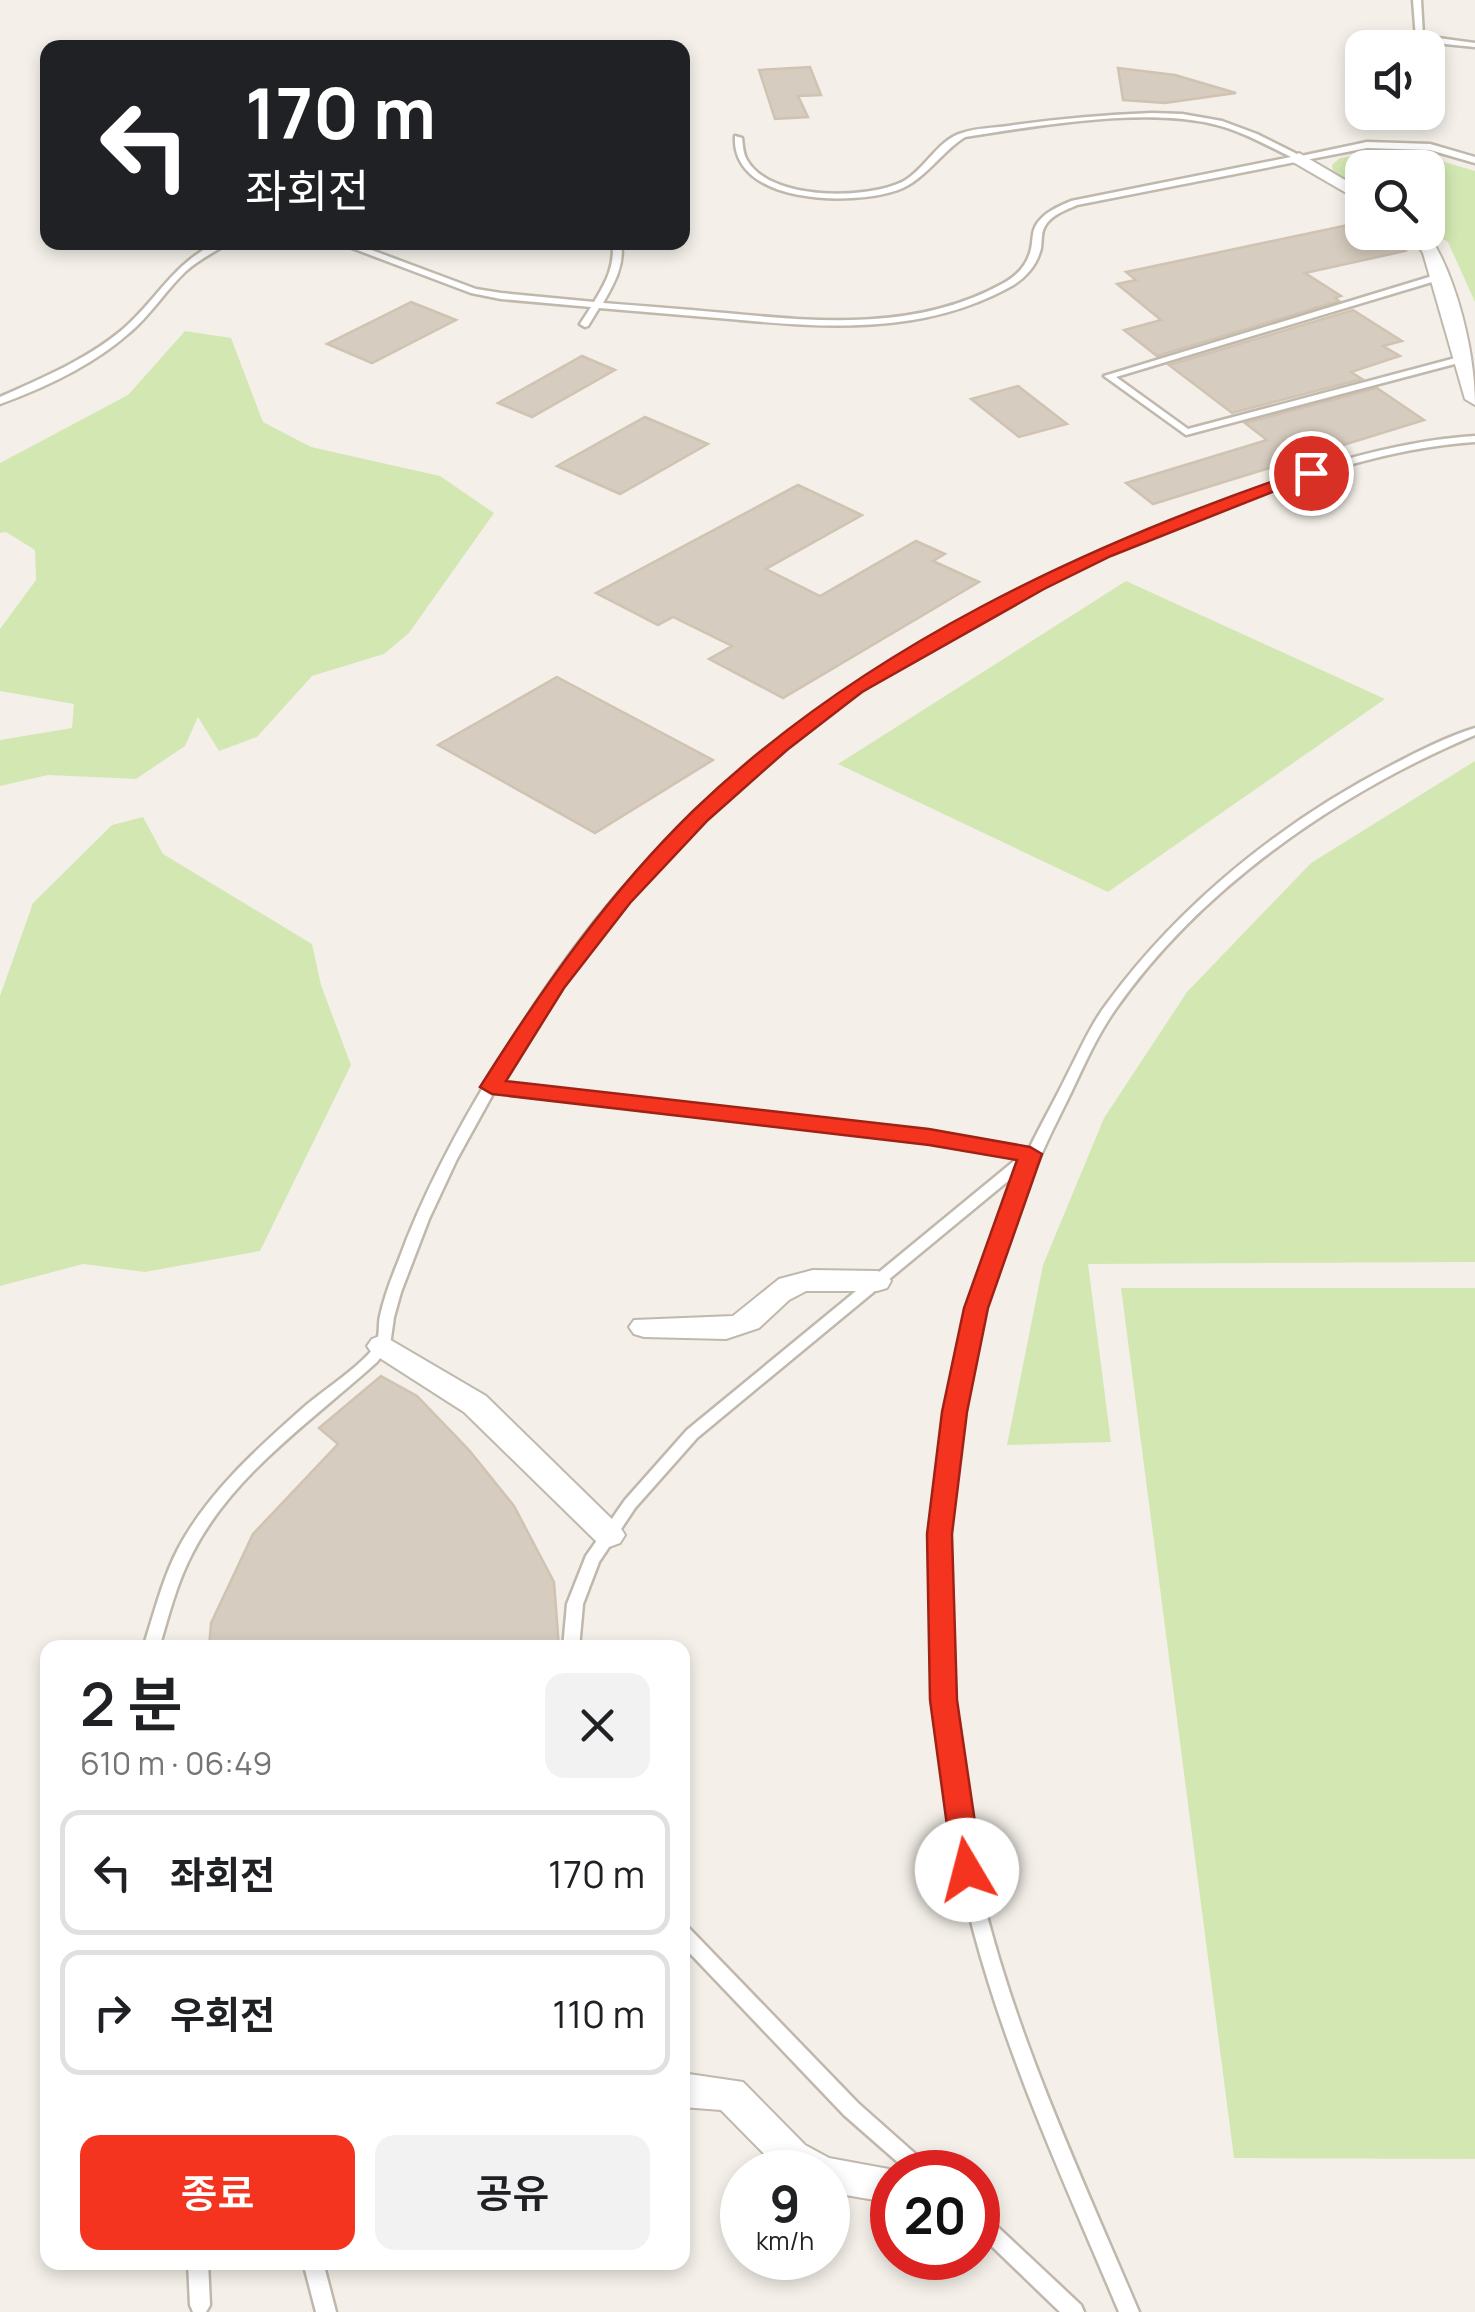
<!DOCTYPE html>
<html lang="ko">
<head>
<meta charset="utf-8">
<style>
  body { margin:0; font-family:Manrope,"Noto Sans KR",sans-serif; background:#f2f2f2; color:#202124; height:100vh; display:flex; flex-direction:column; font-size:38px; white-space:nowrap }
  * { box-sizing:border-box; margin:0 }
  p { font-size:32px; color:#757577 }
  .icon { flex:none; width:55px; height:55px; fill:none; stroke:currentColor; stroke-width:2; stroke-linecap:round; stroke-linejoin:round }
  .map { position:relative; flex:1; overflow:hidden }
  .panel { position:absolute; left:40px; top:1640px; width:650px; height:630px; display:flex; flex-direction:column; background:#fff; border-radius:20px; box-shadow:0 5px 15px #0003 }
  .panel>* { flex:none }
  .banner { position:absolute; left:40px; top:40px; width:650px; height:210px; border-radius:20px; box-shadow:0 5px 15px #0003; background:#202124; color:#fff; overflow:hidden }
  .buttons { position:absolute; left:1345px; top:30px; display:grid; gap:20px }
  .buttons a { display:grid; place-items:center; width:100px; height:100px; border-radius:20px; background:#fff; box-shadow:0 5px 15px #0003; font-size:50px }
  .speed { position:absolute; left:720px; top:2150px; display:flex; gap:20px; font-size:50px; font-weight:700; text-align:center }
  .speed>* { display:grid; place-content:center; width:130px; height:130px; border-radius:50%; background:#fff; box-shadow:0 5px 15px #0003; line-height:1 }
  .speed small { font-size:25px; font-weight:400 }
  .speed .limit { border:15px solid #d22; background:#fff; color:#111 }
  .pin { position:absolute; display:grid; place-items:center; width:85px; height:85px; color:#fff; margin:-42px; border:5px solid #fff; border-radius:50%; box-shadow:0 2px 10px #0007 }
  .me { position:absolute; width:110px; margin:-55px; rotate:352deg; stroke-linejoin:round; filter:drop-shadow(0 0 8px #0008) }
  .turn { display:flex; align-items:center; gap:35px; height:210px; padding:0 40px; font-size:45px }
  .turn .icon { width:130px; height:130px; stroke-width:2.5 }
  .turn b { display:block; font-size:70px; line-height:85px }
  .round { display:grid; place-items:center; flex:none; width:105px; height:105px; border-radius:20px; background:#f2f2f2 }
  .head { display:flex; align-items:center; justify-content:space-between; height:170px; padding:0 40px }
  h1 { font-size:60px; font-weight:600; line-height:75px }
  .cta { display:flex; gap:20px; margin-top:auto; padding:20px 40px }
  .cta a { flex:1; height:115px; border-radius:20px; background:#f53420; color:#fff; font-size:40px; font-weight:600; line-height:115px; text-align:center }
  .cta a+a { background:#f2f2f2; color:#202124 }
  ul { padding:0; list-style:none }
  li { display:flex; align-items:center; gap:30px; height:125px; margin:0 20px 15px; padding:0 20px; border:5px solid #e0e0e0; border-radius:20px }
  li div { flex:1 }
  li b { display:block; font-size:38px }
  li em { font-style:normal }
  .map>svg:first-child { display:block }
</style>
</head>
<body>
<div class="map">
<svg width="1475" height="2312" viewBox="0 0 1475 2312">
  <rect width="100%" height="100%" fill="#f4f0e9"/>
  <g fill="#d3e7b3">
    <path d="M 1373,153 L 1431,158 L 1475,171 L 1475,302 L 1448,242 L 1428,230 L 1428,168 L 1362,168 L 1362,192 L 1333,171 L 1332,165 L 1340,158 Z"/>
    <path d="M 185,331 L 231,338 L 263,422 L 311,447 L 440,476 L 494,513 L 409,633 L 384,654 L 312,676 L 257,737 L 219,751 L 198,717 L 185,746 L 136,779 L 48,775 L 0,786 L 0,740 L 72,728 L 74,704 L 0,691 L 0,629 L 36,580 L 35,550 L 6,532 L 0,533 L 0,463 L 128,395 Z"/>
    <path d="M 1126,581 L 1385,699 L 1108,892 L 838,764 Z"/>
    <path d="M 1475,761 L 1475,1262 L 1088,1264 L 1111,1442 L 1007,1445 L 1043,1265 L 1104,1118 L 1187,992 L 1311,863 Z"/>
    <path d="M 143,817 L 163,854 L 312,944 L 321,985 L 351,1065 L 260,1251 L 145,1272 L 83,1264 L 0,1286 L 0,996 L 33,903 L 112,825 Z"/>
    <path d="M 1121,1288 L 1475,1288 L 1475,2159 L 1234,2158 Z"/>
  </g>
  <g fill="#d6ccbf" stroke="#d0c3b2" stroke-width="2.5">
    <path d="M 810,67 L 821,95 L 798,96 L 808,117 L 775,119 L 759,70 Z"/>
    <path d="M 1118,68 L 1175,75 L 1236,93 L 1165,103 L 1123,100 Z"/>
    <path d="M 1362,222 L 1362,232 L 1378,232 L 1405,251 L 1305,273 L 1341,296 L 1335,298 L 1339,301 L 1157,356 L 1124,330 L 1161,320 L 1117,284 L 1136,280 L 1126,272 Z"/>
    <path d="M 411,302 L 456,320 L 372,363 L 327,344 Z"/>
    <path d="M 1353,310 L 1402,341 L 1383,346 L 1400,356 L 1351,372 L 1362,379 L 1232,413 L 1169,365 Z"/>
    <path d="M 582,356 L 615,370 L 532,417 L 498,403 Z"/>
    <path d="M 1018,386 L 1067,424 L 1019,437 L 971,399 Z"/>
    <path d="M 1377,388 L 1424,420 L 1153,504 L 1126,483 L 1267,440 L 1245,423 Z"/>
    <path d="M 645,417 L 708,444 L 620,494 L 557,466 Z"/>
    <path d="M 798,485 L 862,515 L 766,569 L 820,596 L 916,541 L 945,554 L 933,561 L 979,582 L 783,698 L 709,659 L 732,646 L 673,617 L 658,625 L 596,593 Z"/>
    <path d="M 557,677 L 713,760 L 595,833 L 438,745 Z"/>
    <path d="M 381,1376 L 417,1396 L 469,1450 L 514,1506 L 554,1582 L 559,1648 L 209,1648 L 211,1623 L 253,1534 L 338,1444 L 319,1428 Z"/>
  </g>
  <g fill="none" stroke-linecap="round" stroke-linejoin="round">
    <defs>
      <g id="service">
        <path d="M 1413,0 L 1421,0 L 1423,36 L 1475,43 L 1475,47 L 1424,42 L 1416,39 Z"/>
        <path d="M 1152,113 L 1182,114 L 1222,121 L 1257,134 L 1301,156 L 1367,142 L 1430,144 L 1475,157 L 1475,163 L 1430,150 L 1367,148 L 1077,205 C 1066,210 1051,215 1045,226 C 1041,232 1042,241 1041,248 C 1037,266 1024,280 1008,288 C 921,335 825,328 730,319 C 686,315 643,312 599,308 L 588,326 L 585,327 L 580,324 L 591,307 L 501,299 L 471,293 L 336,242 L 350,242 L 476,289 L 501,293 L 594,302 C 605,284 616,265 612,242 L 621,242 C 625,265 614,284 603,303 C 643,306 684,309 725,313 C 819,322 916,331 1002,284 C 1019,275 1030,262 1032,243 C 1033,234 1033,228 1039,221 C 1047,211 1060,206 1071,201 L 1291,157 C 1266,145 1240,130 1213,124 C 1143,107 1036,126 965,137 C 941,152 925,180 898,190 C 853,206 731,205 735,136 L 742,138 C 743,145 743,154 747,160 C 770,201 868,200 904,181 C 925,169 938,140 962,133 C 976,128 993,128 1008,126 C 1056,119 1104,115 1152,113 Z"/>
        <path d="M 218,242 L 230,242 C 215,252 199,259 185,272 C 165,291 150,316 128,334 C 93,365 44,388 0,404 L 0,397 C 42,378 86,360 122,330 C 157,300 173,263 218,242 Z"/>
        <path d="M 1439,274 L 1442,275 L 1442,279 L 1116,377 L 1188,429 L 1463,356 L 1466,357 L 1466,361 L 1186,435 L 1104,376 Z"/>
        <path d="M 1475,436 L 1475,442 C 1383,448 1298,480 1212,512 C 992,595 777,721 624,903 C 577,959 536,1021 499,1084 L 929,1132 L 1029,1149 C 1041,1124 1055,1100 1067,1075 C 1080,1050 1091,1024 1108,1002 C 1181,903 1283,821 1392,765 C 1419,751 1446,737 1475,728 L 1475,735 C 1338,793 1201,887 1115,1010 C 1094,1040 1080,1075 1064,1107 C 992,1248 949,1406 947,1565 C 946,1632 953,1699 961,1765 C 966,1799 968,1832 975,1865 C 1008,2021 1077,2166 1139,2312 L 1119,2312 C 1066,2186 1008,2061 973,1929 C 959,1875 952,1821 944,1765 C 936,1700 930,1634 931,1568 C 933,1433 964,1294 1020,1171 L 697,1438 L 635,1508 L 599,1562 L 583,1604 L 579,1648 L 563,1648 L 567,1604 L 586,1556 L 625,1500 L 687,1430 L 1019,1157 L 929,1142 L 494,1092 L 457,1159 L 429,1219 L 401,1292 L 394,1317 L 390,1345 L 377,1362 C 312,1421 234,1473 193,1552 C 177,1582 169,1615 159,1648 L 143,1648 C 154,1614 162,1580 178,1549 C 208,1492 257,1449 304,1407 C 321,1392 367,1362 376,1344 C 380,1336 378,1325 380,1316 C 384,1298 391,1279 398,1262 C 423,1193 458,1128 496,1066 C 532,1007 572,947 617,895 C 776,715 985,590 1209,506 C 1295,474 1382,442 1475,436 Z"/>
        <path d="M 682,1925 L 688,1927 L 858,2103 L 929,2166 L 931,2172 L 909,2172 L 844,2115 L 682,1945 Z"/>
        <path d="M 978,2212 L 985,2215 L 1081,2305 L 1084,2312 L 1060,2312 L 978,2233 Z"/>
        <path d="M 188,2262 L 208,2262 L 210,2305 L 206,2312 L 193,2312 L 190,2305 Z"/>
        <path d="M 303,2262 L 323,2262 L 336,2312 L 316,2312 Z"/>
      </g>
      <g id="minor">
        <path d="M 1299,153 L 1362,190 L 1362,202 L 1293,162 L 1290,158 Z"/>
        <path d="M 1409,232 L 1427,232 C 1457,277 1475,352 1475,405 L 1465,399 L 1423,253 Z"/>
        <path d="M 813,1270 L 877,1271 L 887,1274 L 891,1281 L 887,1288 L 877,1291 L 806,1291 L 789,1300 L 759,1328 L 726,1339 L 644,1337 L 634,1334 L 629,1327 L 634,1320 L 733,1316 L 779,1279 Z"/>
        <path d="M 382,1335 L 486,1396 L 620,1527 L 625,1535 L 620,1543 L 609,1547 L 598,1543 L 464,1412 L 372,1353 L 367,1346 L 372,1339 Z"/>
        <path d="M 682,2073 L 743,2082 L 805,2145 L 829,2158 L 905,2172 L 892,2172 L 892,2203 L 828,2192 L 828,2172 L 779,2169 L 721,2110 L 682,2107 Z"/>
      </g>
    </defs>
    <use href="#service" stroke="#c0b8ac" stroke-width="5"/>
    <use href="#minor" stroke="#c0b8ac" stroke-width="4"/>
    <use href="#service" fill="#fff" fill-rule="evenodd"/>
    <use href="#minor" fill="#fff" fill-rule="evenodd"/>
  </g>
  <path fill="#f53420" stroke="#9f2215" stroke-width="2.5" d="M 1305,470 L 1320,473 L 1111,556 L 1044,589 L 862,692 L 787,750 L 708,820 L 630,903 L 564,988 L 506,1081 L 929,1129 L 1030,1147 L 1042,1154 L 988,1308 L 967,1412 L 952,1534 L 957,1700 L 982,1870 L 977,1879 L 967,1883 L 957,1879 L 953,1870 L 930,1700 L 927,1534 L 942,1412 L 964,1308 L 1017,1160 L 929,1145 L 492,1094 L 480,1087 C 543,987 609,893 693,811 C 862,648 1085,545 1305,470 Z"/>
</svg>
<div class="buttons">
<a><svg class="icon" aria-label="sound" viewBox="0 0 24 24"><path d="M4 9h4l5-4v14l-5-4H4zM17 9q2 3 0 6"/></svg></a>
<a><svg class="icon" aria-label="search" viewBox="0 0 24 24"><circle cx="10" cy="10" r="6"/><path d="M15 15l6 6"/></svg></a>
</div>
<div class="speed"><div>9<small>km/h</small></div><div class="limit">20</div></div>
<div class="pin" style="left:1311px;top:473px;background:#d93025"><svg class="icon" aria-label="arrive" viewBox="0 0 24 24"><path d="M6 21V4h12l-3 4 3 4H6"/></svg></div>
<svg class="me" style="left:967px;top:1870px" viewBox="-20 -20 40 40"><circle r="19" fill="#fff"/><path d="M0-13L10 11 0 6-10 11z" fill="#f53420"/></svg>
<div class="banner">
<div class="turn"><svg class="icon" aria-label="left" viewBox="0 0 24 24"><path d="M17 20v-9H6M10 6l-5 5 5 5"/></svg><div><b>170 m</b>좌회전</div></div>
</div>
<section class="panel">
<div class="head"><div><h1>2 분</h1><p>610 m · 06:49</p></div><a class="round"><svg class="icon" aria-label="close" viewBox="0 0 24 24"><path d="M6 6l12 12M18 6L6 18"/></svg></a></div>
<ul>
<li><svg class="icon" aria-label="left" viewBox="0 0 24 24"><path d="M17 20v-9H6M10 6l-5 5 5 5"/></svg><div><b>좌회전</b></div><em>170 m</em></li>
<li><svg class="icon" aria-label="right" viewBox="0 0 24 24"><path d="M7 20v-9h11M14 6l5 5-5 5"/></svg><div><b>우회전</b></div><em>110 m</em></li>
</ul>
<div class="cta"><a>종료</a><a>공유</a></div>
</section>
</div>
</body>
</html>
